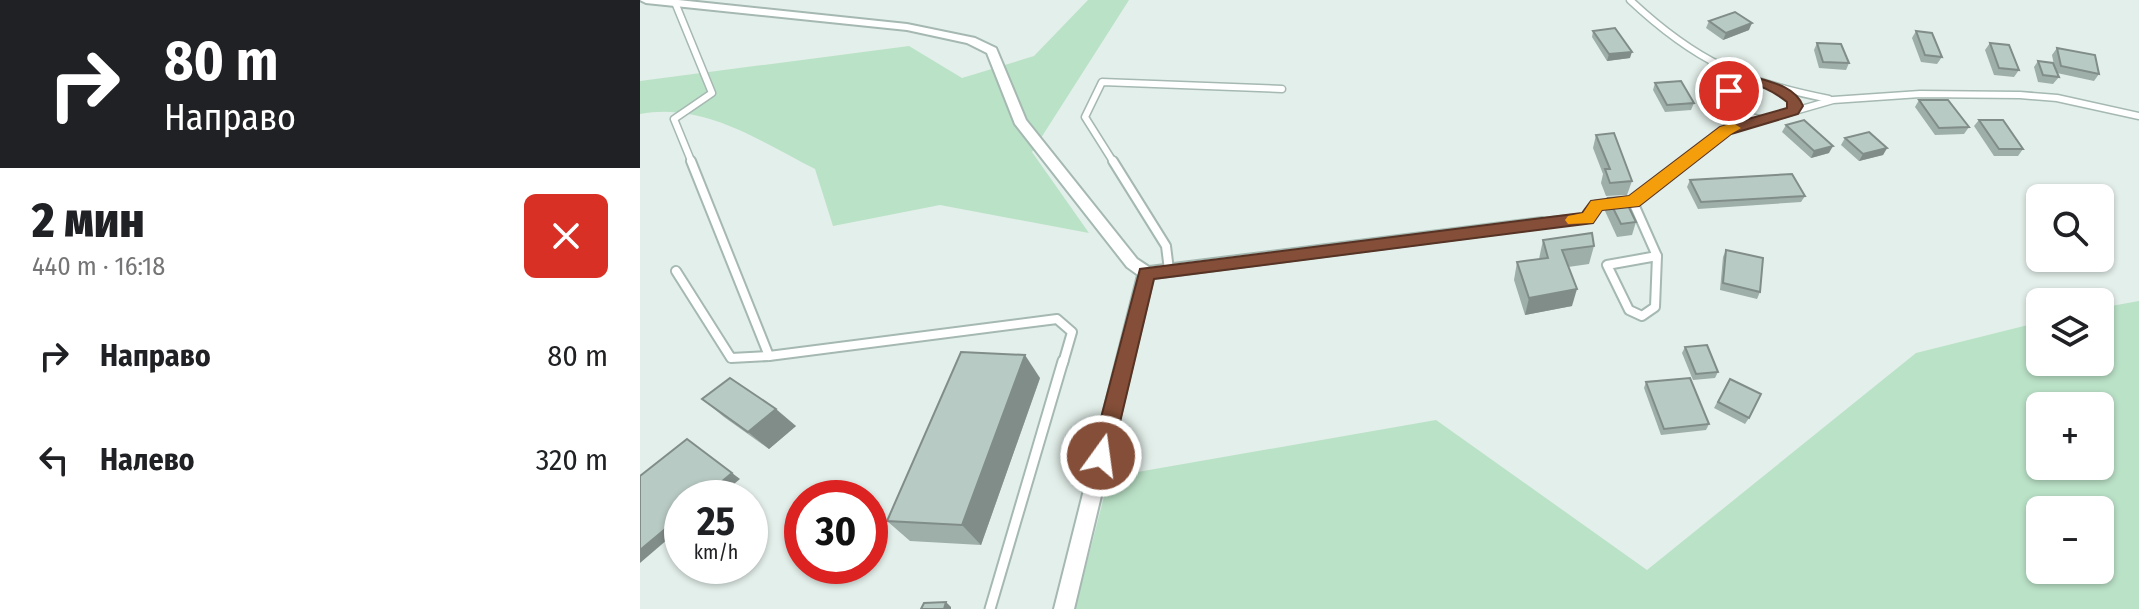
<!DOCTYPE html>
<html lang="ru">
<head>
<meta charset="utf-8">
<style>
  body { margin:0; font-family:"Fira Sans Condensed",sans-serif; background:#f6f6f6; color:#202124; height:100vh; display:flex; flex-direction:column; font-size:30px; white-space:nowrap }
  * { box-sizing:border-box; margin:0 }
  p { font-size:26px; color:#757577 }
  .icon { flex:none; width:44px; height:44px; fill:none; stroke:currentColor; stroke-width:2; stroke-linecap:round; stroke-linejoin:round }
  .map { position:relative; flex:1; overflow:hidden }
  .sheet { display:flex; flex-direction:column; background:#fff; width:640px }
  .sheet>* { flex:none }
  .top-card { background:#202124; color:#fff; overflow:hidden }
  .fabs { position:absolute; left:1386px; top:184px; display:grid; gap:16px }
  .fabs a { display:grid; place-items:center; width:88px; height:88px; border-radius:12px; background:#fff; box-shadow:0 2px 6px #0004; font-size:40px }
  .speed { position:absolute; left:24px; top:480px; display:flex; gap:16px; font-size:40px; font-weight:700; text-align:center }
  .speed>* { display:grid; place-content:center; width:104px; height:104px; border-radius:50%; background:#fff; box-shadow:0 2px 6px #0004; line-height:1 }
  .speed small { font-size:20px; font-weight:400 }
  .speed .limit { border:12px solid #d22; background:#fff; color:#111 }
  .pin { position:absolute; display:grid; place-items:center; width:68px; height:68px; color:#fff; margin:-34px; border:4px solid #fff; border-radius:50%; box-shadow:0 2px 8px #0007 }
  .me { position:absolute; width:88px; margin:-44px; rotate:14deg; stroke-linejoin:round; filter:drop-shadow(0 0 6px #0008) }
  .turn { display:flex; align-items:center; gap:28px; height:168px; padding:0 32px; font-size:36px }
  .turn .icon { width:104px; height:104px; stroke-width:2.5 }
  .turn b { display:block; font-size:56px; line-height:68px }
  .round { display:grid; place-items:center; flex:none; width:84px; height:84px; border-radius:12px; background:#f6f6f6 }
  .head { display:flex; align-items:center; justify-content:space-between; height:136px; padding:0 32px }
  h1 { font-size:48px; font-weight:800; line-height:60px }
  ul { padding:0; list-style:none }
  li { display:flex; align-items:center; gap:24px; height:104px; padding:0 32px }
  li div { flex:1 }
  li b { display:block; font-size:30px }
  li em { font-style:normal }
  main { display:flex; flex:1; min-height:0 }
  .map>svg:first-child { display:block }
</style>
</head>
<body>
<main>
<section class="sheet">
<div class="top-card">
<div class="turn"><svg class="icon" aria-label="right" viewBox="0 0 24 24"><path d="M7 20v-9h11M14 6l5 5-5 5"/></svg><div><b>80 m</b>Направо</div></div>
</div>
<div class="head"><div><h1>2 мин</h1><p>440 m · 16:18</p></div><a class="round" style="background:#d93025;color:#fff"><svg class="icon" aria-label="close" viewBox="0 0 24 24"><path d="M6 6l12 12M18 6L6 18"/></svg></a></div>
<ul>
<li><svg class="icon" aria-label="right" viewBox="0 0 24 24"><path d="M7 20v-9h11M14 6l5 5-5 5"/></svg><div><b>Направо</b></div><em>80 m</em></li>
<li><svg class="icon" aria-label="left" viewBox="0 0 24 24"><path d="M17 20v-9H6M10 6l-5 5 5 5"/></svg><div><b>Налево</b></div><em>320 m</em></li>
</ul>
</section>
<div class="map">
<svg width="1499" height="609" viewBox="0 0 1499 609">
  <rect width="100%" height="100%" fill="#e3efea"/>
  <g fill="#bae2c7" fill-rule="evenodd">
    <path d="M 448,0 L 489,0 L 392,152 L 449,233 L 300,205 L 193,226 L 175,169 C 120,141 64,102 0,114 L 0,81 L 269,46 L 322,78 L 394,56 Z"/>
    <path d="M 1499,301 L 1499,609 L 435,609 L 469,477 L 796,420 L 1007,570 L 1276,353 L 1400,322 L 1400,362 L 1460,362 L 1460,308 ZM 1400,406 L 1460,406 L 1460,466 L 1400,466 ZM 1400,510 L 1460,510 L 1460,570 L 1400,570 Z"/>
  </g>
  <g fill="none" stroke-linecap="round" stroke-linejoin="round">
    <defs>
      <g id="lane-far2">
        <path d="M 34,0 L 72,93 L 34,119 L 52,163"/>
        <path d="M 990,0 C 1055,61 1102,82 1189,99"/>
        <path d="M 1071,67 C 1089,87 1096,105 1086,131"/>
        <path d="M 1093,106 L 1106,116 L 1119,119"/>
        <path d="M 474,163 L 445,117 L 462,82 L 642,89"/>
        <path d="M 1044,163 L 1086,131 L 1193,100 L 1280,94 L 1380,95 L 1417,98 L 1499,116"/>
      </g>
      <g id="lane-far1">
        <path d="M 51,161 L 129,356"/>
        <path d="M 473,161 L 526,246 L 529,270"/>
        <path d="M 993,202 L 1017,256"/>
        <path d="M 902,223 L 948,218 L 957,205 L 993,202 L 1046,161"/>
        <path d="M 1017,256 L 1015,307 L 1002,316 L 989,310 L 967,265 Z"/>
        <path d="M 36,271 L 91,358 L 129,356 L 417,319 L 432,332 L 423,363"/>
      </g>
      <path id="lane" d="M 350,609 L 423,361"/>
      <path id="street" d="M 0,0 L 38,0 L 267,24 L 335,38 L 356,48 L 386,120 L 497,259 L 509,267 L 902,218 L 909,223 L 902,228 L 513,278 L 434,609 L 414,609 L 498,275 L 487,267 L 375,124 L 347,53 L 327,43 L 267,30 L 6,3 Z"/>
    </defs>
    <use href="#lane-far2" stroke="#a5b8b2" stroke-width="9"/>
    <use href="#lane-far1" stroke="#a5b8b2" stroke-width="12"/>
    <use href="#lane" stroke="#a5b8b2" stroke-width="13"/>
    <use href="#street" stroke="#a5b8b2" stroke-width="4"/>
    <use href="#lane-far2" stroke="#fff" stroke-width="6"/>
    <use href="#lane-far1" stroke="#fff" stroke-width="8"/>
    <use href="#lane" stroke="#fff" stroke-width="9"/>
    <use href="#street" fill="#fff" fill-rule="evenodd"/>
  </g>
  <g fill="#9eaea9">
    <path d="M 1069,21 L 1109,30 L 1083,40 L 1066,28 Z"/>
    <path d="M 953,31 L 990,58 L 967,61 L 952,37 Z"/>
    <path d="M 1276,31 L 1302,57 L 1297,64 L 1281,62 L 1272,38 Z"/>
    <path d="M 1177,43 L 1209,63 L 1206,70 L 1179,68 L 1174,50 Z"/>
    <path d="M 1350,43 L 1379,70 L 1374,77 L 1354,75 L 1345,50 Z"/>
    <path d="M 1417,48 L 1459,74 L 1454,81 L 1417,73 L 1419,77 L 1413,84 L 1398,82 L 1394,67 L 1398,61 L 1414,65 L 1412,55 Z"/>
    <path d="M 1015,83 L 1054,103 L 1051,110 L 1025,112 L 1013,90 Z"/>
    <path d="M 1279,100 L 1329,127 L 1324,134 L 1295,135 L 1275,107 Z"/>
    <path d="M 1339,120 L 1383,149 L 1378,156 L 1354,156 L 1334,126 Z"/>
    <path d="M 1146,125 L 1189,153 L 1171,158 L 1142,132 Z"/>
    <path d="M 956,135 L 992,181 L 987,195 L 966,196 L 961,183 L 963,174 L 953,148 Z"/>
    <path d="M 1205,138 L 1247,148 L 1243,155 L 1219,161 L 1201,145 Z"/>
    <path d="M 1050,180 L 1165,196 L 1161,202 L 1058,209 L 1047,187 Z"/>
    <path d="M 968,198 L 996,222 L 992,235 L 977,237 L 965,211 Z"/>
    <path d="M 903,240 L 954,246 L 949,264 L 928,267 L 932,306 L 885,315 L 874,280 L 877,262 L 899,259 Z"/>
    <path d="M 1086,250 L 1120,292 L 1117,299 L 1080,290 L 1083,257 Z"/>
    <path d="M 1045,347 L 1078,372 L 1075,378 L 1053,380 L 1042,353 Z"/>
    <path d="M 400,378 L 341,545 L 270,541 L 247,521 Z"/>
    <path d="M 1090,379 L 1109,418 L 1105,424 L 1074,408 Z"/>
    <path d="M 1006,382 L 1069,424 L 1066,430 L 1021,435 L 1004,388 Z"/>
    <path d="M 62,399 L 156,426 L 129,449 L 84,417 Z"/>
  </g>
  <g fill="#818d89">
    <path d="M 1112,23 L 1109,30 L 1083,40 L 1086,33 Z"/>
    <path d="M 992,52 L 990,58 L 967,61 L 969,54 Z"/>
    <path d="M 1193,146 L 1189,153 L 1171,158 L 1174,151 Z"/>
    <path d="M 1247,148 L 1243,155 L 1219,161 L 1223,154 Z"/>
    <path d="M 937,289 L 932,306 L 885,315 L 889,298 Z"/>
    <path d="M 385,355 L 400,378 L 341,545 L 322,525 Z"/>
    <path d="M 136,409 L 156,426 L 129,449 L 108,432 Z"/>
    <path d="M 47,439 L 100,479 L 77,498 L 62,498 Z"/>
    <path d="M 42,515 L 42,527 L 0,563 L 0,550 Z"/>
    <path d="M 306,602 L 311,607 L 311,609 L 304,609 Z"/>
  </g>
  <g fill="#b8cac4" stroke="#818d89" stroke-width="2">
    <path d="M 1095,12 L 1112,23 L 1086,33 L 1069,21 Z"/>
    <path d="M 975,28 L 992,52 L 969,54 L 953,31 Z"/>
    <path d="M 1276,31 L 1292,33 L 1302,57 L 1285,55 Z"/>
    <path d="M 1177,43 L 1201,44 L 1209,63 L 1183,62 Z"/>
    <path d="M 1350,43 L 1369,45 L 1379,70 L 1359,68 Z"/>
    <path d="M 1417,48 L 1455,55 L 1459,74 L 1421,66 Z"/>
    <path d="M 1398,61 L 1413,63 L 1419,77 L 1403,75 Z"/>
    <path d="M 1041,81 L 1054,103 L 1027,105 L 1015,83 Z"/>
    <path d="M 1279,100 L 1308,100 L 1329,127 L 1299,128 Z"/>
    <path d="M 1164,120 L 1193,146 L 1174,151 L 1146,125 Z"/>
    <path d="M 1339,120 L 1363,120 L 1383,149 L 1359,149 Z"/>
    <path d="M 1229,132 L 1247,148 L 1223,154 L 1205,138 Z"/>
    <path d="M 974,133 L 992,181 L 970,183 L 965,169 L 970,169 L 956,135 Z"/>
    <path d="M 1152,174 L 1165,196 L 1061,202 L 1050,180 Z"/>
    <path d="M 984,197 L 996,222 L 981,224 L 968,198 Z"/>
    <path d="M 952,233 L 954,246 L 922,250 L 937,289 L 889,298 L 877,262 L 908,258 L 903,240 Z"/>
    <path d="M 1086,250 L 1123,258 L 1120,292 L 1083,283 Z"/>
    <path d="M 1067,345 L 1078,372 L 1056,374 L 1045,347 Z"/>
    <path d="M 321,352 L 385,355 L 322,525 L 247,521 Z"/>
    <path d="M 90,378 L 136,409 L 108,432 L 62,399 Z"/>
    <path d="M 1050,378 L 1069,424 L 1024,429 L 1006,382 Z"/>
    <path d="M 1090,379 L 1121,394 L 1109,418 L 1078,402 Z"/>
    <path d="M 47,439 L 92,473 L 62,498 L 42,498 L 42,515 L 0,550 L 0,476 Z"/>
    <path d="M 306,602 L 304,609 L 281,609 L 284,603 Z"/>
  </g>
  <path fill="#844e38" stroke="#563324" stroke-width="2" d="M 1114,77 C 1132,82 1156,87 1163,106 L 1158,114 L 1091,134 L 999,206 L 962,210 L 953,223 L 514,279 L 472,456 L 469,463 L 461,466 L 454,463 L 451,456 L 500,269 L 942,213 L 951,201 L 989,196 L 1080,127 L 1147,108 L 1147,102 C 1137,94 1114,79 1100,86 C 1096,89 1094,93 1089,95 L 1082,91 L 1090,79 Z"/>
  <path fill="#f59e0b" d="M 1093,123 L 1101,128 L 1091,134 L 999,206 L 962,210 L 953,223 L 928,224 L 925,220 L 928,216 L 943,213 L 951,201 L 989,196 L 1080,127 Z"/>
</svg>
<div class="fabs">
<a><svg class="icon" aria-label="search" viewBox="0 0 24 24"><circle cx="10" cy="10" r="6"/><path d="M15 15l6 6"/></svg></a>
<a><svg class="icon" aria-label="layers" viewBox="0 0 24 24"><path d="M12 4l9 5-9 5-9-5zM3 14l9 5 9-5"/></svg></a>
<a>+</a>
<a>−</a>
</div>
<div class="speed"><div>25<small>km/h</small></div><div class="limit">30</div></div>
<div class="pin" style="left:1089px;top:91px;background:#d93025"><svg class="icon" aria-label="arrive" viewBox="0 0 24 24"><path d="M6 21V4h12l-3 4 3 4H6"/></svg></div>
<svg class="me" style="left:461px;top:456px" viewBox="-20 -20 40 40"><circle r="17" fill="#844e38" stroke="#fff" stroke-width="3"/><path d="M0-11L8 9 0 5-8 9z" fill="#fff"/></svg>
</div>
</main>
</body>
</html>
